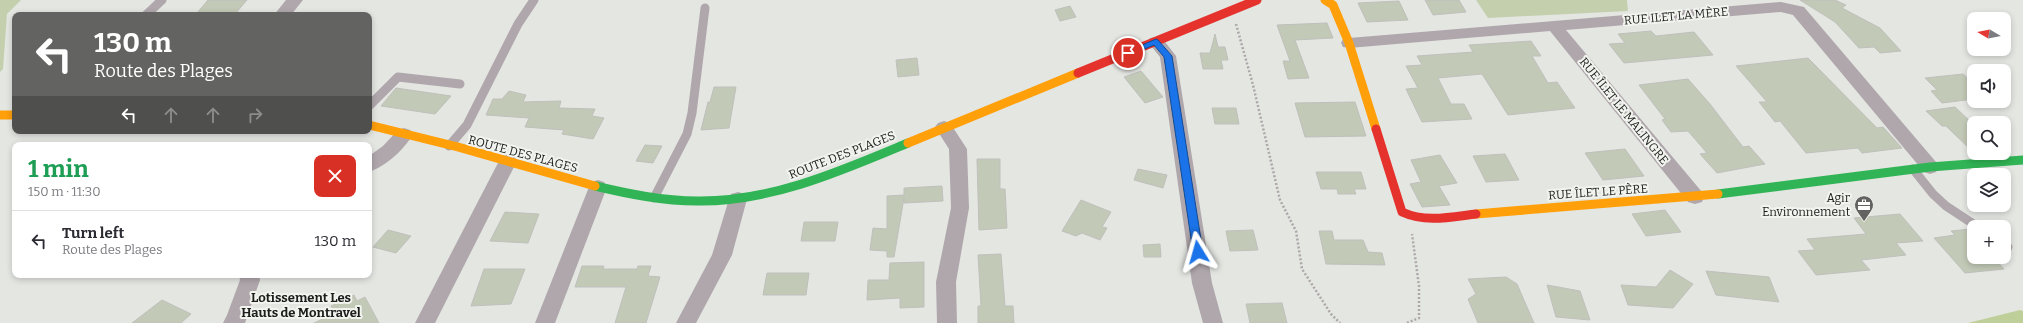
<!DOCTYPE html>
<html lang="en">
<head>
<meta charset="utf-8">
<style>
  body { margin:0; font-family:Bitter,serif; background:#f2f2f3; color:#2b2b33; height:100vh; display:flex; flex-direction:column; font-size:15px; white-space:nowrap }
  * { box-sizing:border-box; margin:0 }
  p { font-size:13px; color:#7c7c81 }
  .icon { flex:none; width:22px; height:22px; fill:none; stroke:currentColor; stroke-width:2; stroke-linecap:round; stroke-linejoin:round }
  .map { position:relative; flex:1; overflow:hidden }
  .details { position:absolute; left:12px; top:142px; width:360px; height:136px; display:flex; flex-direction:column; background:#fff; border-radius:8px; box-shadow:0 2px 6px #0003 }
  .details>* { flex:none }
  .banner { position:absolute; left:12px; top:12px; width:360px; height:122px; border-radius:8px; box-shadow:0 2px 6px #0003; background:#636361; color:#fff; overflow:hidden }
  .needle { width:26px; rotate:280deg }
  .buttons { position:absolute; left:1967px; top:12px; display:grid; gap:8px }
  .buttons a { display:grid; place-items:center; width:44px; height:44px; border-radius:8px; background:#fff; box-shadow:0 2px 6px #0003; font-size:20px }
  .pin { position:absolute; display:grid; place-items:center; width:34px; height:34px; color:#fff; margin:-17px; border:2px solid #fff; border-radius:50%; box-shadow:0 1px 4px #0007 }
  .me { position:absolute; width:44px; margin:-22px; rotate:352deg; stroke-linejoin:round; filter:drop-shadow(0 0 3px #0008) }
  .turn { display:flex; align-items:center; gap:14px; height:84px; padding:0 16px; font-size:18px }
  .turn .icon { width:52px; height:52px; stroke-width:2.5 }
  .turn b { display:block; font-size:28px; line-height:34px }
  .lanes { display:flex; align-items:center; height:38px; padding:0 16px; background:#0003; justify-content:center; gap:20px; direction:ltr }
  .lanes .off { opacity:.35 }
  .round { display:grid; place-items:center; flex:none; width:42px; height:42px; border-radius:8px; background:#f2f2f3 }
  .summary { display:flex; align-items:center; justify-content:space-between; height:68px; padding:0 16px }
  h1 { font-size:24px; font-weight:700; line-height:30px; color:#1e9e55 }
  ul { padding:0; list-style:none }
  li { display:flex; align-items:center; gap:12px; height:60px; padding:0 16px; border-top:1px solid #e1e1e2 }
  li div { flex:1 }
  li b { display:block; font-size:15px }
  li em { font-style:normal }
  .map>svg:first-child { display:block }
</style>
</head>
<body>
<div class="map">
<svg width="2023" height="323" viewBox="0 0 2023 323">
  <rect width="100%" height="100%" fill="#e4e6e2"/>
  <g fill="#c4d0ad">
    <path d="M 0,0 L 21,0 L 7,14 L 3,69 L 0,72 Z"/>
    <path d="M 1476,0 L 1627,0 L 1628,11 L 1488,18 Z"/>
  </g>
  <path fill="#becf9a" d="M 2020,310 L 2023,311 L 2023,323 L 1968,323 Z"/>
  <g fill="#c2c9b6" stroke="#bfc0bd">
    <path d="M 208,0 L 247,0 L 235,14 L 197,13 Z"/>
    <path d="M 1425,0 L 1459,0 L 1466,12 L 1433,15 Z"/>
    <path d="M 1800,0 L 1835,0 L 1846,5 L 1842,8 L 1880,28 L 1901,51 L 1880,53 L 1874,47 L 1859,48 L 1835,22 Z"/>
    <path d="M 1399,1 L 1408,20 L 1367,22 L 1358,3 Z"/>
    <path d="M 1070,6 L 1076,17 L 1060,21 L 1055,10 Z"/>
    <path d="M 1327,23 L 1333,38 L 1295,40 L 1309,78 L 1288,79 L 1283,61 L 1290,61 L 1277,25 Z"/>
    <path d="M 1651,31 L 1656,36 L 1694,32 L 1713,55 L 1624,63 L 1609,44 L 1625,43 L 1618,34 Z"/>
    <path d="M 1215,34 L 1218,47 L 1225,47 L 1228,60 L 1221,60 L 1223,69 L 1203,69 L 1200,53 L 1210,53 Z"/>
    <path d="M 1531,41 L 1541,56 L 1532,56 L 1548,83 L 1557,82 L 1575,108 L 1508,115 L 1482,74 L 1438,78 L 1451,104 L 1464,104 L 1472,119 L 1422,122 L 1406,89 L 1418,88 L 1406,66 L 1422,65 L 1417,56 L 1473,52 L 1469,45 Z"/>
    <path d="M 917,58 L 919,75 L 898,77 L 896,60 Z"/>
    <path d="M 1808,58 L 1877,128 L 1883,127 L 1902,148 L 1862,153 L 1858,148 L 1806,153 L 1780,121 L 1775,122 L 1759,102 L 1767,102 L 1736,66 Z"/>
    <path d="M 1141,71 L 1163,97 L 1145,103 L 1124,77 Z"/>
    <path d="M 1963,74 L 1974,84 L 1974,99 L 1942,103 L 1931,91 L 1937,90 L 1925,78 Z"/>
    <path d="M 1688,79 L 1710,104 L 1743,147 L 1749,146 L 1765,164 L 1717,173 L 1700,154 L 1707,153 L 1688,131 L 1671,132 L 1662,120 L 1665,119 L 1639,85 Z"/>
    <path d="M 714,87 L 736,87 L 729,128 L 701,130 L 708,102 L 710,102 Z"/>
    <path d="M 396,88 L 451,96 L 435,114 L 381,106 Z"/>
    <path d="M 509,91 L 526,95 L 523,102 L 561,101 L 559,108 L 595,109 L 592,116 L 604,118 L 593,139 L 562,134 L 564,130 L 525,127 L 529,118 L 486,115 L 493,99 L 502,99 Z"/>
    <path d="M 1355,102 L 1366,136 L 1305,137 L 1295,103 Z"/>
    <path d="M 1955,107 L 1974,125 L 1974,153 L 1946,126 L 1942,126 L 1926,111 Z"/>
    <path d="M 1212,108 L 1236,108 L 1239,124 L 1215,124 Z"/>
    <path d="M 645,145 L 662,146 L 653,163 L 636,161 Z"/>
    <path d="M 1625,149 L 1644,176 L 1603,180 L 1585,153 Z"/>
    <path d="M 1505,154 L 1519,180 L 1486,182 L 1473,156 Z"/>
    <path d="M 1440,155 L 1457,183 L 1439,186 L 1450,205 L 1422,207 L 1410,184 L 1421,182 L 1411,160 Z"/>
    <path d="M 977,159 L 1000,159 L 1000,189 L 1005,189 L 1007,228 L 979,230 Z"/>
    <path d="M 1138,169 L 1167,175 L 1163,188 L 1134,180 Z"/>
    <path d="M 1316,172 L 1361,172 L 1366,189 L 1354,189 L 1356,194 L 1338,194 L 1337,189 L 1321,189 Z"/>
    <path d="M 942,186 L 943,201 L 904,203 L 904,198 L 894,257 L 887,257 L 887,251 L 870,250 L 873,228 L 887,229 L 887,196 L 904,195 L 904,188 Z"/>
    <path d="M 1081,200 L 1111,212 L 1102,227 L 1107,228 L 1100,240 L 1082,233 L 1076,236 L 1062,231 Z"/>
    <path d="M 1665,210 L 1681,232 L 1646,236 L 1632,214 Z"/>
    <path d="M 505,212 L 539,214 L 528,243 L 490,241 Z"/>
    <path d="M 1900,214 L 1923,241 L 1896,243 L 1906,255 L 1861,260 L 1870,270 L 1816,275 L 1798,251 L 1815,250 L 1807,239 L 1866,234 L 1854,218 Z"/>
    <path d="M 804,222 L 838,222 L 835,241 L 801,241 Z"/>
    <path d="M 1970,229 L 1974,232 L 1974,257 L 1993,257 L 2004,269 L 1965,273 L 1934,238 L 1955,235 L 1951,231 Z"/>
    <path d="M 388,230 L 411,236 L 396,253 L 373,247 Z"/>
    <path d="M 1253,230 L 1258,250 L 1230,251 L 1226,231 Z"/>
    <path d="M 1319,231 L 1332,231 L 1334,240 L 1363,240 L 1368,252 L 1382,253 L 1385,265 L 1326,264 Z"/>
    <path d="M 1160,244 L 1161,257 L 1144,257 L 1143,245 Z"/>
    <path d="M 1001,254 L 1005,306 L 1013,306 L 1014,323 L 978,323 L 978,306 L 981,306 L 978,255 Z"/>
    <path d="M 924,262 L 924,307 L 900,308 L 900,298 L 867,300 L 868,280 L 889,280 L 890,263 Z"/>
    <path d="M 582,266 L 604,266 L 603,269 L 637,269 L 638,266 L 651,266 L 648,276 L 660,277 L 646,323 L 615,323 L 626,287 L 575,287 Z"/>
    <path d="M 484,269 L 525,269 L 511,304 L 471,306 Z"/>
    <path d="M 1670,270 L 1693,284 L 1673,308 L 1628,305 L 1621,285 L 1656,287 Z"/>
    <path d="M 1706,271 L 1769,277 L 1779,302 L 1716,295 Z"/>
    <path d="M 767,273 L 809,273 L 806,295 L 763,295 Z"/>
    <path d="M 1506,277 L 1517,284 L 1534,323 L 1478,323 L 1468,299 L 1476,294 L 1468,279 Z"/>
    <path d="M 1547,285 L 1580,291 L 1590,320 L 1556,317 Z"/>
    <path d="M 354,295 L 357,301 L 365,297 L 379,323 L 314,323 L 335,313 L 331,306 Z"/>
    <path d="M 162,300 L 191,314 L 181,323 L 132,323 Z"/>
    <path d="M 1282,303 L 1287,323 L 1250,323 L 1246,304 Z"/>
  </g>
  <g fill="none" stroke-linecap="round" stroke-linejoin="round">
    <g stroke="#ada7aa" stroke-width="2.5" stroke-dasharray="2 2" stroke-linecap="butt">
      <path d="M 1236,24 L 1253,85 L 1280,200 L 1296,231 L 1302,269 L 1331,314 L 1340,323"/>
      <path d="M 1407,323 L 1419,318 L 1419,286 L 1412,234"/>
    </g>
    <g stroke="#b0a7ac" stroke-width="9">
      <path d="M 146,15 L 162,0"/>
      <path d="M 369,106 L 398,77 L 460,84"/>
      <path d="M 449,146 L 467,125 L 518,24 L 534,0"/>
      <path d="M 1913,169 L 1933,194 L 1946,206 L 1978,227"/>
      <path d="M 654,198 L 687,134 L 692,113 L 705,8"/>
      <path d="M 2004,244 L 2008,247"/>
    </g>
    <g fill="#b0a7ac" fill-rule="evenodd">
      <path d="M 286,0 L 303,0 L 291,15 L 274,15 Z"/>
      <path d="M 1781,2 L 1804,7 L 1936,162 L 1939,167 L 1936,172 L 1930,174 L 1924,172 L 1793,15 L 1781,12 L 1566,30 L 1702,192 L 1704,197 L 1702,202 L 1695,204 L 1688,202 L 1550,31 L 1349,48 L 1343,47 L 1341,43 L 1343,39 L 1349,38 Z"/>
      <path d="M 1156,37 L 1162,38 L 1176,56 L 1212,283 L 1223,323 L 1203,323 L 1192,283 L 1160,57 L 1148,42 L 1150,38 Z"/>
      <path d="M 944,121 L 950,123 L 967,149 L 969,208 L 956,282 L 957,323 L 937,323 L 936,282 L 951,208 L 949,149 L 935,127 L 938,123 Z"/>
      <path d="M 404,128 L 410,130 L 413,134 C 404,150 386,166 369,172 L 369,156 L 383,146 L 398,130 Z"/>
      <path d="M 508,154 L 514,156 L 517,161 L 435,323 L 415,323 L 499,161 L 502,156 Z"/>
      <path d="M 598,180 L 604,182 L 607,187 L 555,323 L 535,323 L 589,187 L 592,182 Z"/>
      <path d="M 738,192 L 745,194 L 747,199 L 732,255 L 696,323 L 676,323 L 712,255 L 729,199 L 731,194 Z"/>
      <path d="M 239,275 L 259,275 L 260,280 L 245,323 L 223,323 L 227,315 L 240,280 Z"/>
    </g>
    <g stroke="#30b455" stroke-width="9">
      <path d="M 595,186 C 629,194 663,201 697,201 C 771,202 841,171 908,143"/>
      <path d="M 1718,194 L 1930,167 L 2023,160"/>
    </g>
    <g stroke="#ff9f0a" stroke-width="9">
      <path d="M 1325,0 L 1333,5 L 1349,43 L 1376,129"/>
      <path d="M 0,115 L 15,115"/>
      <path d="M 369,125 L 458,147 L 595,186"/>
      <path d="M 908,143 L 1078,73"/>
      <path d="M 1476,214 L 1718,194"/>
    </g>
    <g stroke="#e5322d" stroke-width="9">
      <path d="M 1078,73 L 1257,0"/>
      <path d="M 1376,129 L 1402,212 C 1426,223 1451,217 1476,214"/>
    </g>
  </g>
  <path fill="#1a73e8" stroke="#114b97" d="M 1156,39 L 1158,40 L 1172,56 L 1203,252 L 1198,256 L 1193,252 L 1164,57 L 1154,45 L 1128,56 L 1124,53 Z"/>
  <defs>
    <symbol id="office-pin" viewBox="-11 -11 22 30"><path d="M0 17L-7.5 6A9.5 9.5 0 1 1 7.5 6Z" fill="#636361" stroke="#f2f4ef"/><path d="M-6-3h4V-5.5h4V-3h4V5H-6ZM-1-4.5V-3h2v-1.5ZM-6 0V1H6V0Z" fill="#fff"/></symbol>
  </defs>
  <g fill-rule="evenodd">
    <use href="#office-pin" x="1853" y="194" width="22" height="30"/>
  </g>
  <g text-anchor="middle" stroke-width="4" stroke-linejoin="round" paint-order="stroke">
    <g font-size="12" fill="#1d1d1c" stroke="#f2f4ef">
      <text transform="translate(1676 16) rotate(-5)" y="4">RUE ILET LA MÈRE</text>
      <text transform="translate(1624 111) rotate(51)" y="4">RUE ÎLET LE MALINGRE</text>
      <text transform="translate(523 154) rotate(15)" y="4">ROUTE DES PLAGES</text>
      <text transform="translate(842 155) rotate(-21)" y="4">ROUTE DES PLAGES</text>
      <text transform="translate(1598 192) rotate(-4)" y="4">RUE ÎLET LE PÈRE</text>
    </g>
    <g font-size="12" fill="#1d1d1c" stroke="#f2f4ef" text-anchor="end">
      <text x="1850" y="202">Agir<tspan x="1850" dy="14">Environnement</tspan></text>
    </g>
    <g font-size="13" font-weight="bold" fill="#1d1d1c" stroke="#f2f4ef">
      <text x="301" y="302">Lotissement Les<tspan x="301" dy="15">Hauts de Montravel</tspan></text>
    </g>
  </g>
</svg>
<div class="buttons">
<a><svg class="needle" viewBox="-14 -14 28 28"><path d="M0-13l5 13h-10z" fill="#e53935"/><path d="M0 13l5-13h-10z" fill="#7c7c81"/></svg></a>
<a><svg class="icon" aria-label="sound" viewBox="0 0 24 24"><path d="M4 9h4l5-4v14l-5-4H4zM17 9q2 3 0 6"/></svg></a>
<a><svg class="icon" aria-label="search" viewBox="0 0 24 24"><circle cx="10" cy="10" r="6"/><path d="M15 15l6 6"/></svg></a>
<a><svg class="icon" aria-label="layers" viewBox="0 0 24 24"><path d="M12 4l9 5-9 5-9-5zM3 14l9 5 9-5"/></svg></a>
<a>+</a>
</div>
<div class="pin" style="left:1128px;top:53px;background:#d93025"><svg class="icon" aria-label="arrive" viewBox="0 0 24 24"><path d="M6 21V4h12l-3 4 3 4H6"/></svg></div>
<svg class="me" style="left:1198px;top:252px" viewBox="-20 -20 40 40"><path d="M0-17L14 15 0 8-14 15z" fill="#1a73e8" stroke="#fff" stroke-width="4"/></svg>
<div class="banner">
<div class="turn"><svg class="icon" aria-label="left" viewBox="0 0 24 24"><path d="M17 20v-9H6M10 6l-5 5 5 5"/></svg><div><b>130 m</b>Route des Plages</div></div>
<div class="lanes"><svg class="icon" aria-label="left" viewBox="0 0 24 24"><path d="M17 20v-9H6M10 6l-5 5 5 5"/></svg><svg class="icon off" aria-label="ahead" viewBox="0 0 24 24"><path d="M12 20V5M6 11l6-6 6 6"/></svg><svg class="icon off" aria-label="ahead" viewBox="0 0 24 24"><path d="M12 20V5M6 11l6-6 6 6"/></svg><svg class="icon off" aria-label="right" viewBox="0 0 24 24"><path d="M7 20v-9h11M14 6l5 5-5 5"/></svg></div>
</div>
<section class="details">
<div class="summary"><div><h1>1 min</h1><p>150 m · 11:30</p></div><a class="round" style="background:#d93025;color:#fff"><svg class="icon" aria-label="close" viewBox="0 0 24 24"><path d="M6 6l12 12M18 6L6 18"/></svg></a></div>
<ul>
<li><svg class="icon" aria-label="left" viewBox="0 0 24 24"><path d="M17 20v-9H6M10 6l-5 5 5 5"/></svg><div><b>Turn left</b><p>Route des Plages</p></div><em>130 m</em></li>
</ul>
</section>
</div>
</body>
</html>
